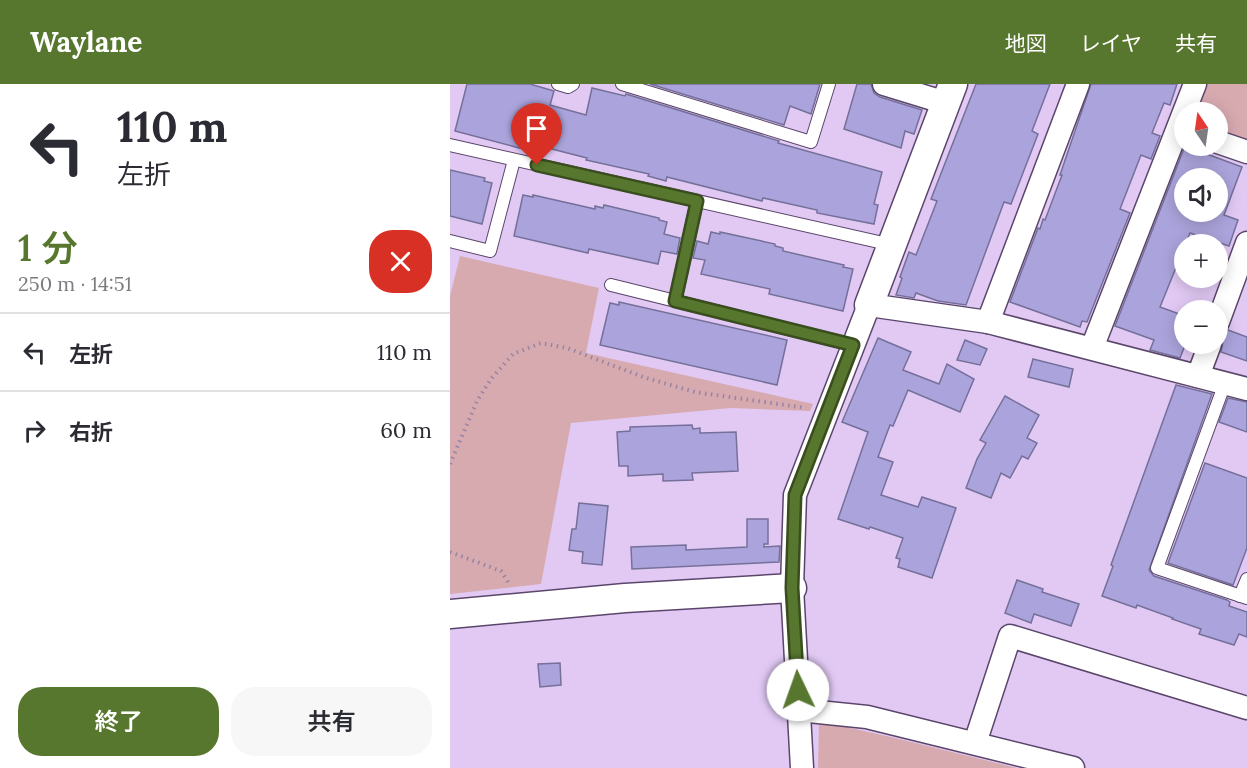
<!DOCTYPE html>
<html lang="ja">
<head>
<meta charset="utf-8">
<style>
  body { margin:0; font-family:Lora,"Noto Sans JP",serif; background:#f7f7f7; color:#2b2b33; height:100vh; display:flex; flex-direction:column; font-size:22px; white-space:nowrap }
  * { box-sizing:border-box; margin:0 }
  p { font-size:20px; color:#7c7c81 }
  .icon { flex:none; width:33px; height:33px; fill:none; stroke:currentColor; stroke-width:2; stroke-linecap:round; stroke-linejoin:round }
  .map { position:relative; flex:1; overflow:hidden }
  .drawer { display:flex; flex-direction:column; background:#fff; width:450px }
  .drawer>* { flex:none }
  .hud { background:#fff; color:#2b2b33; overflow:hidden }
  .needle { width:39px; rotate:347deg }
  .buttons { position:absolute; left:724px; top:18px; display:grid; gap:12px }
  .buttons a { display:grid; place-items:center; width:54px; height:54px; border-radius:50%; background:#fff; box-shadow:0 3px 15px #0003; font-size:30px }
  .pin { position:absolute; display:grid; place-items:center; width:51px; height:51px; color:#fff; margin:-62px -26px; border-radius:50% 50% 50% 0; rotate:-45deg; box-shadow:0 0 6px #0007 }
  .pin .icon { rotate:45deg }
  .me { position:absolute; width:66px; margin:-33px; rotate:357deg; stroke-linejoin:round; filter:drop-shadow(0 0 4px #0008) }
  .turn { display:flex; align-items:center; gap:21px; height:126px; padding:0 18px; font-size:27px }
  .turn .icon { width:78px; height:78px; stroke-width:2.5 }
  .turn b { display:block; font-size:42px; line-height:51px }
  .round { display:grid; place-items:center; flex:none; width:63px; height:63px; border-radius:24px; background:#f7f7f7 }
  .overview { display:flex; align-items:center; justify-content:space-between; height:102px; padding:0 18px }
  h1 { font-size:36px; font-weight:600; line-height:45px; color:#57772e }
  .cta { display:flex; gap:12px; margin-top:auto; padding:12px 18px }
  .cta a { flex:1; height:69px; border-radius:24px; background:#57772e; color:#fff; font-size:24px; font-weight:600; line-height:69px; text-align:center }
  .cta a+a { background:#f7f7f7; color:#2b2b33 }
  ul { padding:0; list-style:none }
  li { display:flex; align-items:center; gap:18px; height:78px; padding:0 18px; border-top:2px solid #e1e1e2 }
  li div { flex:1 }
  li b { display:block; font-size:22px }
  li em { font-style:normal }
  header { display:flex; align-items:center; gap:36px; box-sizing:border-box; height:84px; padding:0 30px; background:#57772e; color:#fff }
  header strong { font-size:28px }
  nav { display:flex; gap:33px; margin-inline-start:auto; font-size:21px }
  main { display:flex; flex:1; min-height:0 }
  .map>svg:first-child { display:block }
</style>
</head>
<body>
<header>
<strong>Waylane</strong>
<nav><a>地図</a><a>レイヤ</a><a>共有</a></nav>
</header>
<main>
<section class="drawer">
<div class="hud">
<div class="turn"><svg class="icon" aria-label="left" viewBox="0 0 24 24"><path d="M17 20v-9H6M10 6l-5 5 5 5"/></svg><div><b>110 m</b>左折</div></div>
</div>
<div class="overview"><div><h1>1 分</h1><p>250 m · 14:51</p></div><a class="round" style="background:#d93025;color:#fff"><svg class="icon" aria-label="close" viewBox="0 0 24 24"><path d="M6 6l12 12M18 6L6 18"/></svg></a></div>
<ul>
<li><svg class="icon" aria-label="left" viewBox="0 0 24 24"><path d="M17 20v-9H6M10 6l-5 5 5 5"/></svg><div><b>左折</b></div><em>110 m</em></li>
<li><svg class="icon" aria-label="right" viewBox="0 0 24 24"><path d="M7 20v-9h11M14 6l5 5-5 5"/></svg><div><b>右折</b></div><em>60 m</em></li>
</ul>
<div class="cta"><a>終了</a><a>共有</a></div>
</section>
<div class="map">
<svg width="797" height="684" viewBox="0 0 797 684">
  <rect width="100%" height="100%" fill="#e1c9f4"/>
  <g fill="#d7aab0">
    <path d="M 752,0 L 797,0 L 797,59 L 768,49 L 768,28 L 741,28 Z"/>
    <path d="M 10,172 L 149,204 L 136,269 L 363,320 L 360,327 L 281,324 L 121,339 L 91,500 L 0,510 L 0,212 Z"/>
    <path d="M 369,637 L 441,653 L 567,684 L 368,684 Z"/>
  </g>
  <g fill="#aba4dc" stroke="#75709a" stroke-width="1.5" fill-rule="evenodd">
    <path d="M 17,0 L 80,0 L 104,7 L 100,21 L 136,31 L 142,4 L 175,12 L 176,10 L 329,57 L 328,59 L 432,88 L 424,120 L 428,121 L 424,140 L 367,129 L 367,126 L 313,114 L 312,117 L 217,93 L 216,97 L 198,92 L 199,90 L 136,76 L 137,74 L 94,63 L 92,70 L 5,47 Z"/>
    <path d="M 200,0 L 370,0 L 361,30 L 340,22 L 334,41 Z"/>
    <path d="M 407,0 L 421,0 L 424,9 L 430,13 L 472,26 L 464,50 L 455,47 L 451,64 L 394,45 Z"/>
    <path d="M 526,0 L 600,0 L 582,47 L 588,50 L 561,120 L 554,118 L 516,221 L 488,217 L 466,209 L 464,214 L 446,211 L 452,194 L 450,193 L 459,168 L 466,171 L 487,117 L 481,115 Z"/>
    <path d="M 641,0 L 727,0 L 720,21 L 714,19 L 702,49 L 710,52 L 701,75 L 691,71 L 670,125 L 680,129 L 637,238 L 632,237 L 630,243 L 560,218 L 588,144 L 590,145 L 593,135 L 595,136 L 612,91 L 610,91 Z"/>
    <path d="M 735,62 L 792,83 L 774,131 L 788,136 L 779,162 L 740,149 L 710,223 L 735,232 L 735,261 L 730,274 L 700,266 L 704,256 L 665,242 ZM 735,94 L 768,94 L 768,128 L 735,128 Z"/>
    <path d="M 0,86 L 35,94 L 34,97 L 42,99 L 32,140 L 0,132 Z"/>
    <path d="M 73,111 L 83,113 L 83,111 L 145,125 L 145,122 L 153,124 L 154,121 L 209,134 L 209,136 L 217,138 L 214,150 L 230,154 L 227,170 L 211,167 L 208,180 L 139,165 L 138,169 L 64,152 Z"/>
    <path d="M 261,148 L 270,150 L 270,148 L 325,160 L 325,162 L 333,164 L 333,167 L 394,181 L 393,183 L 403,185 L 393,227 L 319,210 L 320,205 L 251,190 L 255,176 L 243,174 L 247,157 L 258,160 Z"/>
    <path d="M 169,218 L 337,256 L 327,301 L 150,261 L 160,219 L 169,221 Z"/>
    <path d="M 778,246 L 797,253 L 797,277 L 771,268 L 773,258 L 771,253 Z"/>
    <path d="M 428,254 L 461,268 L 453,286 L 489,300 L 497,280 L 524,295 L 510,328 L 458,306 L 443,342 L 440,341 L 428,373 L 443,378 L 431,411 L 468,423 L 472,413 L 506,424 L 482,494 L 448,483 L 450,475 L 446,474 L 453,454 L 420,443 L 419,445 L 388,435 L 418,348 L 392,338 Z"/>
    <path d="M 515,256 L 537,265 L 530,281 L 507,276 Z"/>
    <path d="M 583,275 L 623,285 L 619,303 L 578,293 Z"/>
    <path d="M 726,301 L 762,310 L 699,486 L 704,492 L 777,516 L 780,518 L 779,522 L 797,528 L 797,553 L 789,550 L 784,561 L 749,550 L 751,545 L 722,535 L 723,534 L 687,521 L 686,524 L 652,512 L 663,482 L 661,481 Z"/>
    <path d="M 555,312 L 589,331 L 577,354 L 587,359 L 578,375 L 572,372 L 560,394 L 551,389 L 541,414 L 516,404 L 527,375 L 536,359 L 530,356 Z"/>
    <path d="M 778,314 L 797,318 L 797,348 L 769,338 Z"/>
    <path d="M 242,341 L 243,345 L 250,344 L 250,349 L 286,348 L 288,387 L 242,389 L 243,396 L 213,397 L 213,390 L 178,392 L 178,382 L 169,382 L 167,348 L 180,347 L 180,343 Z"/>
    <path d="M 755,379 L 797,394 L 797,464 L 783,501 L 718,479 Z"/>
    <path d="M 129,419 L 158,422 L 152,481 L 132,479 L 133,468 L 119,466 L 122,445 L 126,445 Z"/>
    <path d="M 297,435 L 318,435 L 318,460 L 314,460 L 314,463 L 330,462 L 329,478 L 182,485 L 181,463 L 236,461 L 236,466 L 297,463 Z"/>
    <path d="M 567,496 L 593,505 L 592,508 L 629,520 L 621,542 L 584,530 L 581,539 L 555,529 Z"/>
    <path d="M 110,579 L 111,601 L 90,603 L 88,580 Z"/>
  </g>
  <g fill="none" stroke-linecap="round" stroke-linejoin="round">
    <defs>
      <g id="service">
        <path d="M 108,0 L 118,3 L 123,0"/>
        <path d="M 172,0 L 361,58 L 379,0"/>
        <path d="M 0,61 L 442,161"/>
        <path d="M 0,157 L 40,167 L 64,76"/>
        <path d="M 161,201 L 403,261"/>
        <path d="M 225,217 L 247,117"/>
        <path d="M 775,299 L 707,484 L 797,514"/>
        <path d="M 790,512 L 797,495"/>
      </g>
      <g id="minor">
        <path d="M 434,0 L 496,19"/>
        <path d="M 768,58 L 797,68"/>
        <path d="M 538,238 L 628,0"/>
        <path d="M 768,238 L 797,159"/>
        <path d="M 642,264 L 745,0"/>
        <path d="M 748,292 L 760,260"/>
        <path d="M 349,626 L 417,633 L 623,684"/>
        <path d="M 525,659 L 560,552 L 797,624"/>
        <path d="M 352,684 L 342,504 L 345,411 L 419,221 L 538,238 L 797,305"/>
      </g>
      <g id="tertiary">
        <path d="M 419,221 L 503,0"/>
        <path d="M 0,530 L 175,514 L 342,504"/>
      </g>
    </defs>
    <use href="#service" stroke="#5b466b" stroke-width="14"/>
    <use href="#minor" stroke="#5b466b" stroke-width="25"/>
    <use href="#tertiary" stroke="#5b466b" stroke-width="31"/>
    <g stroke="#9684a4" stroke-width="4" stroke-dasharray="1.5 4.5" stroke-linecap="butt">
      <path d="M 0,380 L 27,317 L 41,295 L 63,270 L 91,259 L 117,264 L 193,293 L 245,308 L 356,324"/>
      <path d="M 0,468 L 51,487 L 60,501"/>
    </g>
    <use href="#service" stroke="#fff" stroke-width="12"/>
    <use href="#minor" stroke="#fff" stroke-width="22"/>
    <use href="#tertiary" stroke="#fff" stroke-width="28"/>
  </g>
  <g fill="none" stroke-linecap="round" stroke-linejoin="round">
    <defs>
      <path id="route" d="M 87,81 L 247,117 L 225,217 L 403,261 L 345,411 L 342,504 L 348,606"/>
    </defs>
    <use href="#route" stroke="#394d1e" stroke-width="15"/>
    <use href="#route" stroke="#57772e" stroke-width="10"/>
  </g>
</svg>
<div class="buttons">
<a><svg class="needle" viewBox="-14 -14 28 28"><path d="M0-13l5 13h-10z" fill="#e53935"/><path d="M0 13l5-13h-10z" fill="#7c7c81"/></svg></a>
<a><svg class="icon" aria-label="sound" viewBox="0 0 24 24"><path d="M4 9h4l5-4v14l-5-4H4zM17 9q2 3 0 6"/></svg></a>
<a>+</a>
<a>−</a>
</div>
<div class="pin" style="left:87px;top:81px;background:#d93025"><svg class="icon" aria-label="arrive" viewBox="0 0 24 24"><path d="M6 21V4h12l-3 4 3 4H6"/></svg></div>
<svg class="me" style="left:348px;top:606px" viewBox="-20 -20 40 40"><circle r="19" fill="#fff"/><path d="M0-13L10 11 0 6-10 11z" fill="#57772e"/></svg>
</div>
</main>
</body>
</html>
